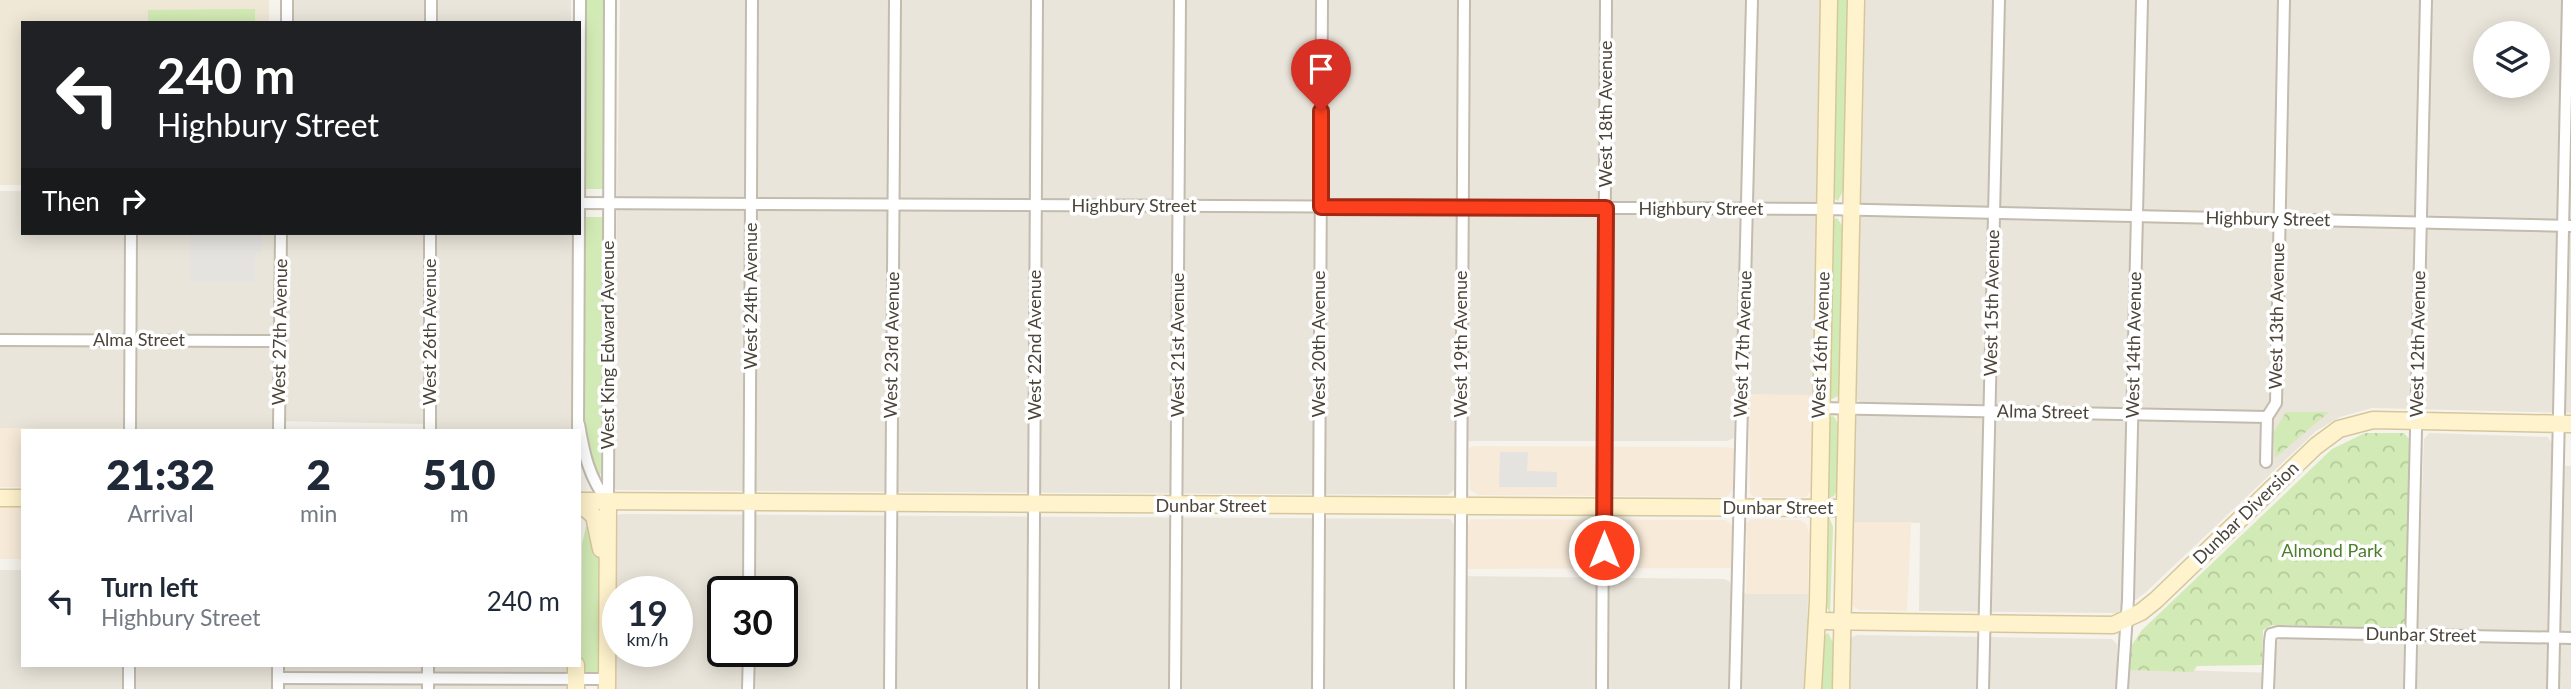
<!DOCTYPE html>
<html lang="en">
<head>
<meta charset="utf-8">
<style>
  body { margin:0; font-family:Lato,sans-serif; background:#f2f2f3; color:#1f2937; height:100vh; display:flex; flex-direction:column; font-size:26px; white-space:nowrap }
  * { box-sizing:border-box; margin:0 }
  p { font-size:23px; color:#747a83 }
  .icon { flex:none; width:38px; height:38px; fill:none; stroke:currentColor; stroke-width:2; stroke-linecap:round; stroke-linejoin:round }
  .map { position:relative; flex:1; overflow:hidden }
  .side { position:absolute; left:21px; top:429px; width:560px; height:238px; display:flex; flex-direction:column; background:#fff; border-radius:0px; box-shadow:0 4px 18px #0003 }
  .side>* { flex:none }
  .hud { position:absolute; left:21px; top:21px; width:560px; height:214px; border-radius:0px; box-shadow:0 4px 18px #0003; background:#202124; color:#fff; overflow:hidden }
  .controls { position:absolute; left:2473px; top:21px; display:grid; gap:14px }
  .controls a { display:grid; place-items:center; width:77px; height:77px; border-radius:50%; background:#fff; box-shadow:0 4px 18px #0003; font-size:35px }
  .speed { position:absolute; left:602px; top:576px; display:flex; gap:14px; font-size:35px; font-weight:700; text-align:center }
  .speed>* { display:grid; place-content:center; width:91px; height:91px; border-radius:50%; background:#fff; box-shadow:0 4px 18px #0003; line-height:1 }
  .speed small { font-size:18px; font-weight:400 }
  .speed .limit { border:4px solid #111; border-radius:10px; background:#fff; color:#111 }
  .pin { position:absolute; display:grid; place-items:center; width:60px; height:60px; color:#fff; margin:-72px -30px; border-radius:50% 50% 50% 0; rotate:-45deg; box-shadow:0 0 7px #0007 }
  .pin .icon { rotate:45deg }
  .me { position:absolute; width:77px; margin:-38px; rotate:0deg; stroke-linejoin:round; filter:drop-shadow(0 0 5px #0008) }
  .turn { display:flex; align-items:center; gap:24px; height:147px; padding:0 21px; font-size:32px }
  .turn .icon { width:91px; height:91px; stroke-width:2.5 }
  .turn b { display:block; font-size:49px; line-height:60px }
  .then { display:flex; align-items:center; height:66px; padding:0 21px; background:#0003; gap:14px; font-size:26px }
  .eta { display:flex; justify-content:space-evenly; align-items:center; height:119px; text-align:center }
  .eta b { font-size:42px; font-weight:800; line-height:49px }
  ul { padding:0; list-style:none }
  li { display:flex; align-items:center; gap:21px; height:105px; padding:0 21px }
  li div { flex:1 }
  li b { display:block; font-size:26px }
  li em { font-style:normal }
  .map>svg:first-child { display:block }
</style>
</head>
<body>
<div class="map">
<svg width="2571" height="689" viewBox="0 0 2571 689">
  <defs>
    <pattern id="park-crowns" width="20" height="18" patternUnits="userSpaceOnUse" patternTransform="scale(1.75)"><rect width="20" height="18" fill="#d2eab5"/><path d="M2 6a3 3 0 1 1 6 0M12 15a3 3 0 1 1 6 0" fill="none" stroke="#b6ca9c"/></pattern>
  </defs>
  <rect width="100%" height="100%" fill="#f6f3ec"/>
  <g fill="#eae5da" fill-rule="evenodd">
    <rect x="289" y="0" width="282" height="23"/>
    <path d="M 620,0 L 1821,0 L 1813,396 L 1736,394 L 1734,438 L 1727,441 L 1455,441 L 1454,490 L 1448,495 L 616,490 L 613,484 Z"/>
    <path d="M 1862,0 L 2571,0 L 2571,413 L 2372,408 L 2340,417 L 2316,431 L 2145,593 L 2117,613 L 1919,611 L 1920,523 L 1850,522 L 1853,419 L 1862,412 L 1862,403 L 1854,397 ZM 2485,33 L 2538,33 L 2538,86 L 2485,86 Z"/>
    <path d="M 0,191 L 23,191 L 23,233 L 572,233 L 572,430 L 425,430 L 424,424 L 276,421 L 275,430 L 0,428 Z"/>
    <path d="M 2429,433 L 2548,437 L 2553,445 L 2553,465 L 2571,466 L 2571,689 L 1847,689 L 1849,639 L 1856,635 L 2112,639 L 2117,644 L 2117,668 L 2274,673 L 2276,642 L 2284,637 L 2417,641 L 2424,439 Z"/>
    <path d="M 621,514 L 1450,519 L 1455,526 L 1455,576 L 1725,579 L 1730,582 L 1731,593 L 1808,594 L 1806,689 L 612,689 L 615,516 ZM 618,592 L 677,592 L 677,651 L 618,651 ZM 723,592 L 782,592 L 782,651 L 723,651 Z"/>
    <path d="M 0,570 L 23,570 L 23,665 L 571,665 L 571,689 L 0,689 Z"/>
  </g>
  <g fill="#f7ead8">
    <path d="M 1749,394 L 1813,395 L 1812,489 L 1806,497 L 1755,497 L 1750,494 Z"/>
    <path d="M 0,428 L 125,428 L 125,430 L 23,430 L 23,487 L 0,487 Z"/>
    <path d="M 1474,446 L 1728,447 L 1734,449 L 1733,490 L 1726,497 L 1478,495 L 1470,490 L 1469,448 Z"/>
    <rect x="0" y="507" width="23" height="52"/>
    <path d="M 1471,519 L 1726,520 L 1732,526 L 1731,568 L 1465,569 L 1466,527 Z"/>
    <path d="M 1751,519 L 1800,520 L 1806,524 L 1809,532 L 1808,594 L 1746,594 L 1747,535 L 1745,526 Z"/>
    <path d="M 1850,522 L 1911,522 L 1907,611 L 1859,610 L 1850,604 Z"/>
  </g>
  <path fill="#efe8d6" d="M 0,0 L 269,0 L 269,23 L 23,23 L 23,185 L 0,185 Z"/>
  <g fill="#d2eab5">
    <path d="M 584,0 L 605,0 L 603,189 L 583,189 Z"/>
    <path d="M 1833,0 L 1850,0 L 1846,185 L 1838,201 L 1832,197 Z"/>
    <path d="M 255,9 L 255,23 L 148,23 L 148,10 Z"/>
    <path d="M 584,217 L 604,217 L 601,473 L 597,481 C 573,402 584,300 584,217 Z"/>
    <path d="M 1837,218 L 1846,231 L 1841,389 L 1838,396 L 1832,399 L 1828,395 L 1833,220 Z"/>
    <path d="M 1833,416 C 1846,427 1842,482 1834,496 L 1829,498 L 1825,496 L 1828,418 Z"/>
    <path d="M 1829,517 L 1833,527 L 1830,615 L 1826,604 Z"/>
    <path d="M 588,518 L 598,546 L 600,562 L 600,674 L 583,674 L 581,670 L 582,544 Z"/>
    <path d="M 1828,633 L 1835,646 L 1835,689 L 1817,689 L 1824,636 Z"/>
  </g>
  <g fill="url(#park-crowns)">
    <path d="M 2286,412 L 2329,412 L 2275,458 L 2273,433 Z"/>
    <path d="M 2365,433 L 2404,433 L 2410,440 L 2406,625 L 2401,628 L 2272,625 L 2263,630 L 2262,665 L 2197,666 L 2193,672 L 2128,670 L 2129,649 L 2142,630 L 2332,449 Z"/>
  </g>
  <g fill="#e5e3e0">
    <path d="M 190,233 L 262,233 L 262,252 L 255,252 L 255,282 L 190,282 Z"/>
    <path d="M 1500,452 L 1528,452 L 1527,471 L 1557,472 L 1557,487 L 1499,487 Z"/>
  </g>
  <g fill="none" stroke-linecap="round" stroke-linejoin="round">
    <defs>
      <g id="minor">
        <path d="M 287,23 L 287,0"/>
        <path d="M 431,23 L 431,0"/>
        <path d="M 579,203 L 1825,209 L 2571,226"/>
        <path d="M 0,340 L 279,341"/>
        <path d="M 1819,408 L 2267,417"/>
        <path d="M 579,424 C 584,454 589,478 608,502"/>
        <path d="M 130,430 L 131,233"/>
        <path d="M 279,430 L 281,233"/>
        <path d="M 430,430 L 430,233"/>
        <path d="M 578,430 L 580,0"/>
        <path d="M 2266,462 L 2267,417 L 2276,403 L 2284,0"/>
        <path d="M 608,502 L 610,0"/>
        <path d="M 749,592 L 752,0"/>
        <path d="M 278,678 L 607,679"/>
        <path d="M 129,689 L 129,665"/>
        <path d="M 278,689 L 278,665"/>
        <path d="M 428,689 L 428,665"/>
        <path d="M 748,689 L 749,651"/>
        <path d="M 890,689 L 895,0"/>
        <path d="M 1033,689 L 1037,0"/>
        <path d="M 1175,689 L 1180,0"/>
        <path d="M 1318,689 L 1322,0"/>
        <path d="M 1460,689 L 1464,0"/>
        <path d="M 1602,689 L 1606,0"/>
        <path d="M 1735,689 L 1752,0"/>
        <path d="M 1983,689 L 1999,0"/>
        <path d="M 2122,689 L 2128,599 L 2142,0"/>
        <path d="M 2268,689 L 2270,641 L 2271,634 L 2278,632 L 2571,638"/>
        <path d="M 2410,689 L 2426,0"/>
        <path d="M 2553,689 L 2568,0"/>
      </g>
      <g id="secondary">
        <path d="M 0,498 L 23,498"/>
        <path d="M 579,501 L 1843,508"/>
        <path d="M 579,503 L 594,516 L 601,549"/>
        <path d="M 1817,621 L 2113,625 L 2141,612 L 2156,600 L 2316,446 L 2339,429 L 2373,420 L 2571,424"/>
        <path d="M 576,689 L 576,665"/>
        <path d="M 607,689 L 608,502"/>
        <path d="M 1813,689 L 1818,601 L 1829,0"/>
        <path d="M 1841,689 L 1856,0"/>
      </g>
    </defs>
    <use href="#minor" stroke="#c2bbae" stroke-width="14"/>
    <use href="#secondary" stroke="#d6c79b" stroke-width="19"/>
    <use href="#minor" stroke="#fff" stroke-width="10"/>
    <use href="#secondary" stroke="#fff3cd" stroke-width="16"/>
  </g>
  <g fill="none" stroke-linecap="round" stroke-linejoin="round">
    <defs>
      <path id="route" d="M 1321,111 L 1321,207 L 1606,208 L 1604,550"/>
    </defs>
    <use href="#route" stroke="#a42913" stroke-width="18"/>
    <use href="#route" stroke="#fc3f1d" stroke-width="12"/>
  </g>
  <g text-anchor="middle" stroke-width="7" stroke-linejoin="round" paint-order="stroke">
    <g font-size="18" fill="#4b4439" stroke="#fff">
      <text transform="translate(1606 114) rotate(-90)" y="6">West 18th Avenue</text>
      <text x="1134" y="212">Highbury Street</text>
      <text x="1701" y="215">Highbury Street</text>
      <text transform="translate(2268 219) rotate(1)" y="6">Highbury Street</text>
      <text transform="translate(751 296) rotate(-90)" y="6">West 24th Avenue</text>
      <text transform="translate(1992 303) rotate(-89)" y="6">West 15th Avenue</text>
      <text transform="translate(2277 316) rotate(-89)" y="6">West 13th Avenue</text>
      <text transform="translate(280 332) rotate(-89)" y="6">West 27th Avenue</text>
      <text transform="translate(430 332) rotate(-90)" y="6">West 26th Avenue</text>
      <text x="139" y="346">Alma Street</text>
      <text transform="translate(1319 344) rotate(-90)" y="6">West 20th Avenue</text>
      <text transform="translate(1461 344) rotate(-90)" y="6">West 19th Avenue</text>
      <text transform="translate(1743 344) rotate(-88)" y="6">West 17th Avenue</text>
      <text transform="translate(2418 344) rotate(-89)" y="6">West 12th Avenue</text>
      <text transform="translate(608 345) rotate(-90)" y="6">West King Edward Avenue</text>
      <text transform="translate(892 345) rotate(-89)" y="6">West 23rd Avenue</text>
      <text transform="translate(1035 345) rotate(-90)" y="6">West 22nd Avenue</text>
      <text transform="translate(1178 345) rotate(-90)" y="6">West 21st Avenue</text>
      <text transform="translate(1821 345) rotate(-88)" y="6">West 16th Avenue</text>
      <text transform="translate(2134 345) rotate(-89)" y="6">West 14th Avenue</text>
      <text transform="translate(2043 412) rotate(1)" y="6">Alma Street</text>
      <text x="1211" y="512">Dunbar Street</text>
      <text x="1778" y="514">Dunbar Street</text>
      <text transform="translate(2246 513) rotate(-44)" y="6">Dunbar Diversion</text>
      <text transform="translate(2421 635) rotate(1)" y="6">Dunbar Street</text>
    </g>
    <g font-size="18" fill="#4a7f2a" stroke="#fff">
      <text x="2332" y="557">Almond Park</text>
    </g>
  </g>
</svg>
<div class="controls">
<a><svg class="icon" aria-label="layers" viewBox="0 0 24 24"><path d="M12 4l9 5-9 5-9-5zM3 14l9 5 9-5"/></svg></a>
</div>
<div class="speed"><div>19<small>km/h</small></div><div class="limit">30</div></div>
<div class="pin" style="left:1321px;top:111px;background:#d93025"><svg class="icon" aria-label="arrive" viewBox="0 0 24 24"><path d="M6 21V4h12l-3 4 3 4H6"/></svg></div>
<svg class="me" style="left:1604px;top:550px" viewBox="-20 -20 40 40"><circle r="17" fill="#fc3f1d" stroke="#fff" stroke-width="3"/><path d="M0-11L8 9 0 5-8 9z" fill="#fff"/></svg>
<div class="hud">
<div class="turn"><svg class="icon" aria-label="left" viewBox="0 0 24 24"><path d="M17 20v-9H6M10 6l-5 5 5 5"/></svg><div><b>240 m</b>Highbury Street</div></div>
<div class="then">Then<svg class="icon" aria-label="right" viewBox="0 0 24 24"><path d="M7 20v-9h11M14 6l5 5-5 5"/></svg></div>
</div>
<section class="side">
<div class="eta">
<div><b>21:32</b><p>Arrival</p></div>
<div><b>2</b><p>min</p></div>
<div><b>510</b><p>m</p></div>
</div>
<ul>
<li><svg class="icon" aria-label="left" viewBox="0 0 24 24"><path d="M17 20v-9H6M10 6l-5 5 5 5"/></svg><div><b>Turn left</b><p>Highbury Street</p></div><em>240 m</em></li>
</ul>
</section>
</div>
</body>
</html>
